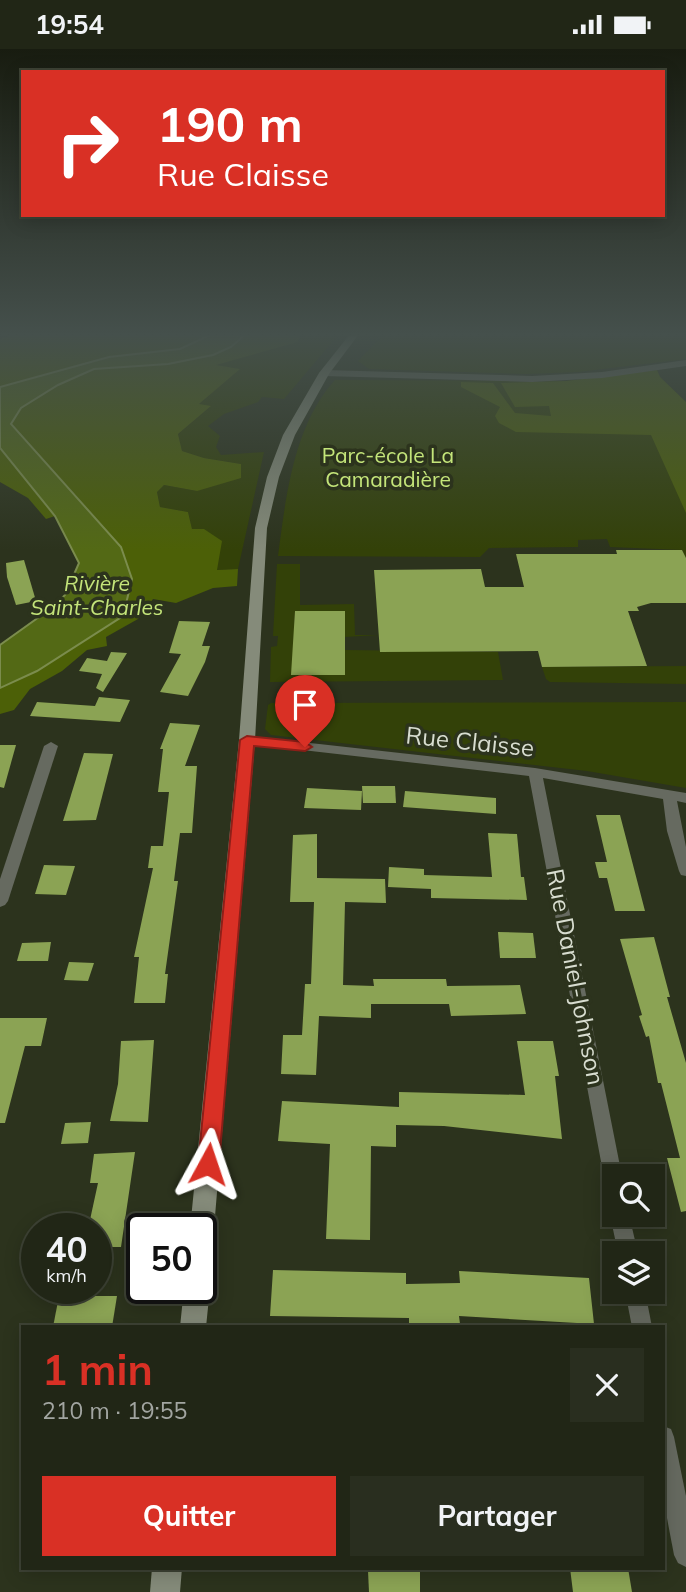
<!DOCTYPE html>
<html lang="fr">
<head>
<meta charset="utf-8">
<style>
  body { margin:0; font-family:Mulish,sans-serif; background:#292e1f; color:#f1f3f6; height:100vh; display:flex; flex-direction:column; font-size:26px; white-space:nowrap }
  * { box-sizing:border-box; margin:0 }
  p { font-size:23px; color:#a2a5a1 }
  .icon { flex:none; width:38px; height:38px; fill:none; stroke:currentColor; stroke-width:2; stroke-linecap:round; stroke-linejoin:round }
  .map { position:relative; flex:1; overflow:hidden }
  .panel { position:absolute; left:21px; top:1276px; width:644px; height:245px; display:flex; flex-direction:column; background:#212616; border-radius:0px; box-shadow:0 4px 18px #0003,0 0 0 2px #3e4335 }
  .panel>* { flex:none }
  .hud { position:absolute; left:21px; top:21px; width:644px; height:147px; border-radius:0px; box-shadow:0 4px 18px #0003,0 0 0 2px #3e4335; background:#d93025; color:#fff; overflow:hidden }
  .fabs { position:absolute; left:602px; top:1115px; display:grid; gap:14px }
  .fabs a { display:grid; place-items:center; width:63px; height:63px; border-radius:0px; background:#212616; box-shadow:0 4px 18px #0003,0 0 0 2px #3e4335; font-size:35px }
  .speed { position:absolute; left:21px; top:1164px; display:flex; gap:14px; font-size:35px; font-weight:700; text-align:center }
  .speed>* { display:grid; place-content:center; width:91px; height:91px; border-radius:50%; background:#212616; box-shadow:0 4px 18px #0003,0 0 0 2px #3e4335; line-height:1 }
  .speed small { font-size:18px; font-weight:400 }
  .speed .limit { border:4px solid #111; border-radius:10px; background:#fff; color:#111 }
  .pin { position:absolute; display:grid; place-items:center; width:60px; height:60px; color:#fff; margin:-72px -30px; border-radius:50% 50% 50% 0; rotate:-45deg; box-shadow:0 0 7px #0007 }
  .pin .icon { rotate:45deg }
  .me { position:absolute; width:77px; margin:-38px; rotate:5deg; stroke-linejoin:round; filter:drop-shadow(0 0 5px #0008) }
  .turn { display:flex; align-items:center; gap:24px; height:147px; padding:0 21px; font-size:32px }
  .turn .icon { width:91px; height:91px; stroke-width:2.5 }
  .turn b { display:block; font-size:49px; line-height:60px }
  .round { display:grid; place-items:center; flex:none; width:74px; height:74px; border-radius:0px; background:#292e1f }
  .headline { display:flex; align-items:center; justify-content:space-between; height:119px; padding:0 21px }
  h1 { font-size:42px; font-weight:700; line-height:52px; color:#d93025 }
  .primary-button { display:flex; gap:14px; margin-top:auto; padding:14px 21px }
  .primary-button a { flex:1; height:80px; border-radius:0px; background:#d93025; color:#fff; font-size:28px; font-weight:700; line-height:80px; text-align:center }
  .primary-button a+a { background:#292e1f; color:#f1f3f6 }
  .status { display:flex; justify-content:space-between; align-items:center; height:49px; padding:0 35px; background:#212616; direction:ltr }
  .status svg { height:19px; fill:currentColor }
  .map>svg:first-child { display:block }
</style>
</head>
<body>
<div class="status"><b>19:54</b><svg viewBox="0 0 49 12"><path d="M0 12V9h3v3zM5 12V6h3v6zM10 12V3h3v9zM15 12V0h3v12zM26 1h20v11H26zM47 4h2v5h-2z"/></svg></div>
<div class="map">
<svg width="686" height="1543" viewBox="0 0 686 1543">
  <rect width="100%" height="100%" fill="#2c331d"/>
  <g fill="#334108">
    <path d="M 300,285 L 339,285 L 284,350 L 262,348 L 258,353 L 224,365 L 208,377 L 220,387 L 216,398 L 221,406 L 264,403 L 238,520 L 217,521 L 192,480 L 188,463 L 160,458 L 157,443 L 164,436 L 197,442 L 241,415 L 204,409 L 182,402 L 178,385 L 210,358 L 198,356 L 239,320 L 213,316 L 298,293 Z"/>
    <path d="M 384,285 L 686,285 L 686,310 L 578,323 L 526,325 L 369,320 L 358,312 Z"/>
    <path d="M 657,321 L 660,328 L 686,353 L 686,509 L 682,501 L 610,498 L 607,490 L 578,491 L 578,498 L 489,499 L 480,508 L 278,507 C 286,446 294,376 335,331 L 566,332 Z"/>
    <path d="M 277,515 L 300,515 L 300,556 L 354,555 L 355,586 L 379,586 L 345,588 L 344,562 L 295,562 L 292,626 L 345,626 L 345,601 L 498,603 L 503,631 L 270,633 L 271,598 L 277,597 L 278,587 L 273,587 Z"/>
    <path d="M 686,617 L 686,635 L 550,633 L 546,630 L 542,618 Z"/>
    <path d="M 686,653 L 686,739 L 587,722 L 271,686 L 265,680 L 268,656 L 271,654 Z"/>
  </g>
  <g fill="#4c6007">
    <path d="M 15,285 L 212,285 L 180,300 L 109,308 L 0,338 L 0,290 Z"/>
    <path d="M 246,285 L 300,285 L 298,293 L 216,316 L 240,320 L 199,355 L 211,357 L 178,385 L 182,402 L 204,409 L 241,415 L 241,429 L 197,442 L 164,436 L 157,443 L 160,458 L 188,463 L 192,480 L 204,480 L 222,492 L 217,521 L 238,520 L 237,537 L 213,539 L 176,554 L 153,550 L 138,570 L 106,588 L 107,597 L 87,601 L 62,622 L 30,640 L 14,661 L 0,665 L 0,639 L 37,622 L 123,567 L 79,450 L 11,375 L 21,359 L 58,336 L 94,320 L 168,315 L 213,306 L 230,298 Z"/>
    <path d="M 657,321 L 660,328 L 686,353 L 686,464 L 651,386 L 516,383 L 499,374 L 495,367 L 500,358 L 461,338 L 461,333 L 493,334 L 515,364 L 551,367 L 549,357 L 515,358 L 501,334 L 566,332 Z"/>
    <path d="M 0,399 L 55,467 L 46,470 L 28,449 L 0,433 Z"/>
  </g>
  <path fill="#536915" stroke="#7b8c4d" stroke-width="2" d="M 212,285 L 246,285 L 231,298 L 213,306 L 168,315 L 94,320 L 58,336 L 21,359 L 11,375 L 121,498 L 132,530 L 123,567 L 37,622 L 0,639 L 0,596 L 53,558 L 65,546 L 79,514 L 55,467 L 0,399 L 0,338 L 109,308 L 180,300 Z"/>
  <g fill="#8ba354">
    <path d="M 616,501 L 682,501 L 686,509 L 686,554 L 651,554 L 637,558 L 639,562 L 628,562 L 647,617 L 542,618 L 538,602 L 380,603 L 374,521 L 481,520 L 485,538 L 524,538 L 516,505 L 617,505 Z"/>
    <path d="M 24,511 L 36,552 L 16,556 L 7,528 L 6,514 Z"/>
    <path d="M 295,562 L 345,562 L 345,626 L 291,626 Z"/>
    <path d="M 179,572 L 210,573 L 202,597 L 210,597 L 205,613 L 188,647 L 160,643 L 181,605 L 169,604 Z"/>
    <path d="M 111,603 L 127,604 L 103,643 L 96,639 L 102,625 L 79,622 L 87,609 L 107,612 Z"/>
    <path d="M 99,648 L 130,651 L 120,673 L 30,667 L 37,653 L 95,657 Z"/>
    <path d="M 170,674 L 200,676 L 185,717 L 197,717 L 192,784 L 180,784 L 174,832 L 178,832 L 165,925 L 168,925 L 165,954 L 134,954 L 139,908 L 134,908 L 153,819 L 148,819 L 151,797 L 163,797 L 169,743 L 158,743 L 163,700 L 160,700 Z"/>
    <path d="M 0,696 L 16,696 L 4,739 L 0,738 Z"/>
    <path d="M 84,704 L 113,705 L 96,771 L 63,772 Z"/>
    <path d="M 362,737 L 395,737 L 396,754 L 363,754 Z"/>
    <path d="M 307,739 L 362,742 L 361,761 L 304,759 Z"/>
    <path d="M 405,742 L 496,749 L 496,765 L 403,758 Z"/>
    <path d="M 596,766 L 620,766 L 645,862 L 615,862 L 607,829 L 599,829 L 595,813 L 607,813 Z"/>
    <path d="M 488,784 L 517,785 L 521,828 L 524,828 L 527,851 L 431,849 L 431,840 L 388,838 L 389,818 L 424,820 L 424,826 L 492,828 Z"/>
    <path d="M 317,785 L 317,829 L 385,830 L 386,854 L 345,853 L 343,936 L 374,937 L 373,930 L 446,930 L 447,937 L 520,936 L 526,965 L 451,967 L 449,955 L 371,955 L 371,969 L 319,967 L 316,1026 L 281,1025 L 283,986 L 302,986 L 305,935 L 311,935 L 314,853 L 290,853 L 293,786 Z"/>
    <path d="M 44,816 L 75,817 L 66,846 L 35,845 Z"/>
    <path d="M 498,883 L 533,884 L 536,909 L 500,909 Z"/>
    <path d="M 654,888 L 670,948 L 667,948 L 686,1014 L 686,1162 L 681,1163 L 667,1109 L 680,1109 L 661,1034 L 658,1034 L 649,987 L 646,988 L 639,967 L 642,966 L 620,890 Z"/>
    <path d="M 51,893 L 48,912 L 17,912 L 22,894 Z"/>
    <path d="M 69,913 L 94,914 L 88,932 L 64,931 Z"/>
    <path d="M 0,969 L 47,969 L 41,997 L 25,997 L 5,1074 L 0,1074 Z"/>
    <path d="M 154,991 L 148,1073 L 110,1072 L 118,1035 L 121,992 Z"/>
    <path d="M 517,992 L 553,992 L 559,1027 L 555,1027 L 562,1090 L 444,1077 L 396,1076 L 396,1098 L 371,1097 L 370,1191 L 326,1190 L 330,1095 L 278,1092 L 282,1052 L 399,1058 L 399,1043 L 525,1046 Z"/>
    <path d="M 91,1073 L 88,1094 L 61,1095 L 65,1074 Z"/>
    <path d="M 135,1103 L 121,1198 L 96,1198 L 96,1180 L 88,1180 L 98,1134 L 90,1134 L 94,1105 Z"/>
    <path d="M 273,1221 L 406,1224 L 406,1235 L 460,1234 L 459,1222 L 589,1229 L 594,1275 L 459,1267 L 460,1275 L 409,1276 L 409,1269 L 270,1267 Z"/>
    <path d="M 59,1247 L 117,1247 L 112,1278 L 53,1278 Z"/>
    <path d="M 570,1519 L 628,1519 L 632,1543 L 573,1543 Z"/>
    <path d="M 368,1522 L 420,1522 L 420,1543 L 369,1543 Z"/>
  </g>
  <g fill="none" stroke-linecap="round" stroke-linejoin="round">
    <g fill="#666a60" fill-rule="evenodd">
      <path d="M 247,687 L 535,719 L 686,744 L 686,754 L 677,752 L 686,798 L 686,827 L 681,826 L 679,822 L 667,782 L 663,750 L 543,729 L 622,1127 L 614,1127 L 614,1142 L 607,1140 L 605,1134 L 529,727 L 242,694 L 241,691 L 242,688 Z"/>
      <path d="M 51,693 L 58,697 L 8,852 L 5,856 L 0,858 L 0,830 L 44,697 Z"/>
      <path d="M 614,1159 L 614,1166 L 629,1166 L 638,1204 L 618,1204 L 610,1166 Z"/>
      <path d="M 625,1242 L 645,1242 L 652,1278 L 632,1278 Z"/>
      <path d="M 663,1377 L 671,1380 L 674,1388 L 686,1447 L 686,1518 L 678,1514 L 674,1506 L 663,1448 Z"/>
    </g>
    <path fill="#666a60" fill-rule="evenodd" d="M 686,311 L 686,317 L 602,329 L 532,333 L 324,327 L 319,324 L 324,321 L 532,327 L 602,323 Z"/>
    <g fill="#858b7a" fill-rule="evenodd">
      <path d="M 350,285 L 359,285 L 329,325 L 295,386 L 279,428 L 267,479 L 255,691 L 213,1191 L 210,1199 L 201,1203 L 201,1180 L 190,1180 L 239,691 L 255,479 L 267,428 L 283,386 L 319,324 Z"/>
      <path d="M 201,1228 L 206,1230 L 210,1239 L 206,1278 L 180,1278 L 184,1239 L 201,1239 Z"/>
      <path d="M 152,1519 L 182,1519 L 180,1543 L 150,1543 Z"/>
    </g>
  </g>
  <linearGradient id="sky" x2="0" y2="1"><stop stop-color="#181c10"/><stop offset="0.57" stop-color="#45504c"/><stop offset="1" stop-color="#45504c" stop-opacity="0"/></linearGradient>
  <rect width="686" height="501" fill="url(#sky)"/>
  <path fill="#d93025" stroke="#8d1f18" stroke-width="2" d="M 247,687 L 305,693 L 312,698 L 305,702 L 254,697 L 219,1115 L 216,1121 L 208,1124 L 201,1121 L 198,1115 L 240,691 Z"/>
  <g text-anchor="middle" stroke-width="7" stroke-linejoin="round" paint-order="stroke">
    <g font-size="21" fill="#c4e57a" stroke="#2c331d">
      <text x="388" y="414">Parc-école La<tspan x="388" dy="24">Camaradière</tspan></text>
    </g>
    <g font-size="21" font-style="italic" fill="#c4e57a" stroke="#2c331d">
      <text x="97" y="542">Rivière<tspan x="97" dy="24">Saint-Charles</tspan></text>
    </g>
    <g font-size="24" fill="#d8ddd0" stroke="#2c331d">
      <text transform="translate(470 693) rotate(6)" y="8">Rue Claisse</text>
      <text transform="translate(575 928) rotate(79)" y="8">Rue Daniel-Johnson</text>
    </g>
  </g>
</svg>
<div class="fabs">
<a><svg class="icon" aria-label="search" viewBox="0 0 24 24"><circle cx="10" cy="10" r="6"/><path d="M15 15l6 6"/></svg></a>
<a><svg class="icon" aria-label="layers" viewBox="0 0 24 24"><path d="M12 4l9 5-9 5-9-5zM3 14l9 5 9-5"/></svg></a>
</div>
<div class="speed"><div>40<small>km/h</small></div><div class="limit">50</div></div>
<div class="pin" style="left:305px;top:698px;background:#d93025"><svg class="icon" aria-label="arrive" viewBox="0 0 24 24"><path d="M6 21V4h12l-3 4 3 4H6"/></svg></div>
<svg class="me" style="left:208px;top:1115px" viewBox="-20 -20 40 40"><path d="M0-17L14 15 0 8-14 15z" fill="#d93025" stroke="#fff" stroke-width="4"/></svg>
<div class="hud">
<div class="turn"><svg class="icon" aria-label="right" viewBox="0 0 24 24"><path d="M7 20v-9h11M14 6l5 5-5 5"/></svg><div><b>190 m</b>Rue Claisse</div></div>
</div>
<section class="panel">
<div class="headline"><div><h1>1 min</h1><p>210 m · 19:55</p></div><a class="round"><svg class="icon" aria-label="close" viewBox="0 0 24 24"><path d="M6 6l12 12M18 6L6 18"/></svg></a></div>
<div class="primary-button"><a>Quitter</a><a>Partager</a></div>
</section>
</div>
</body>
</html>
